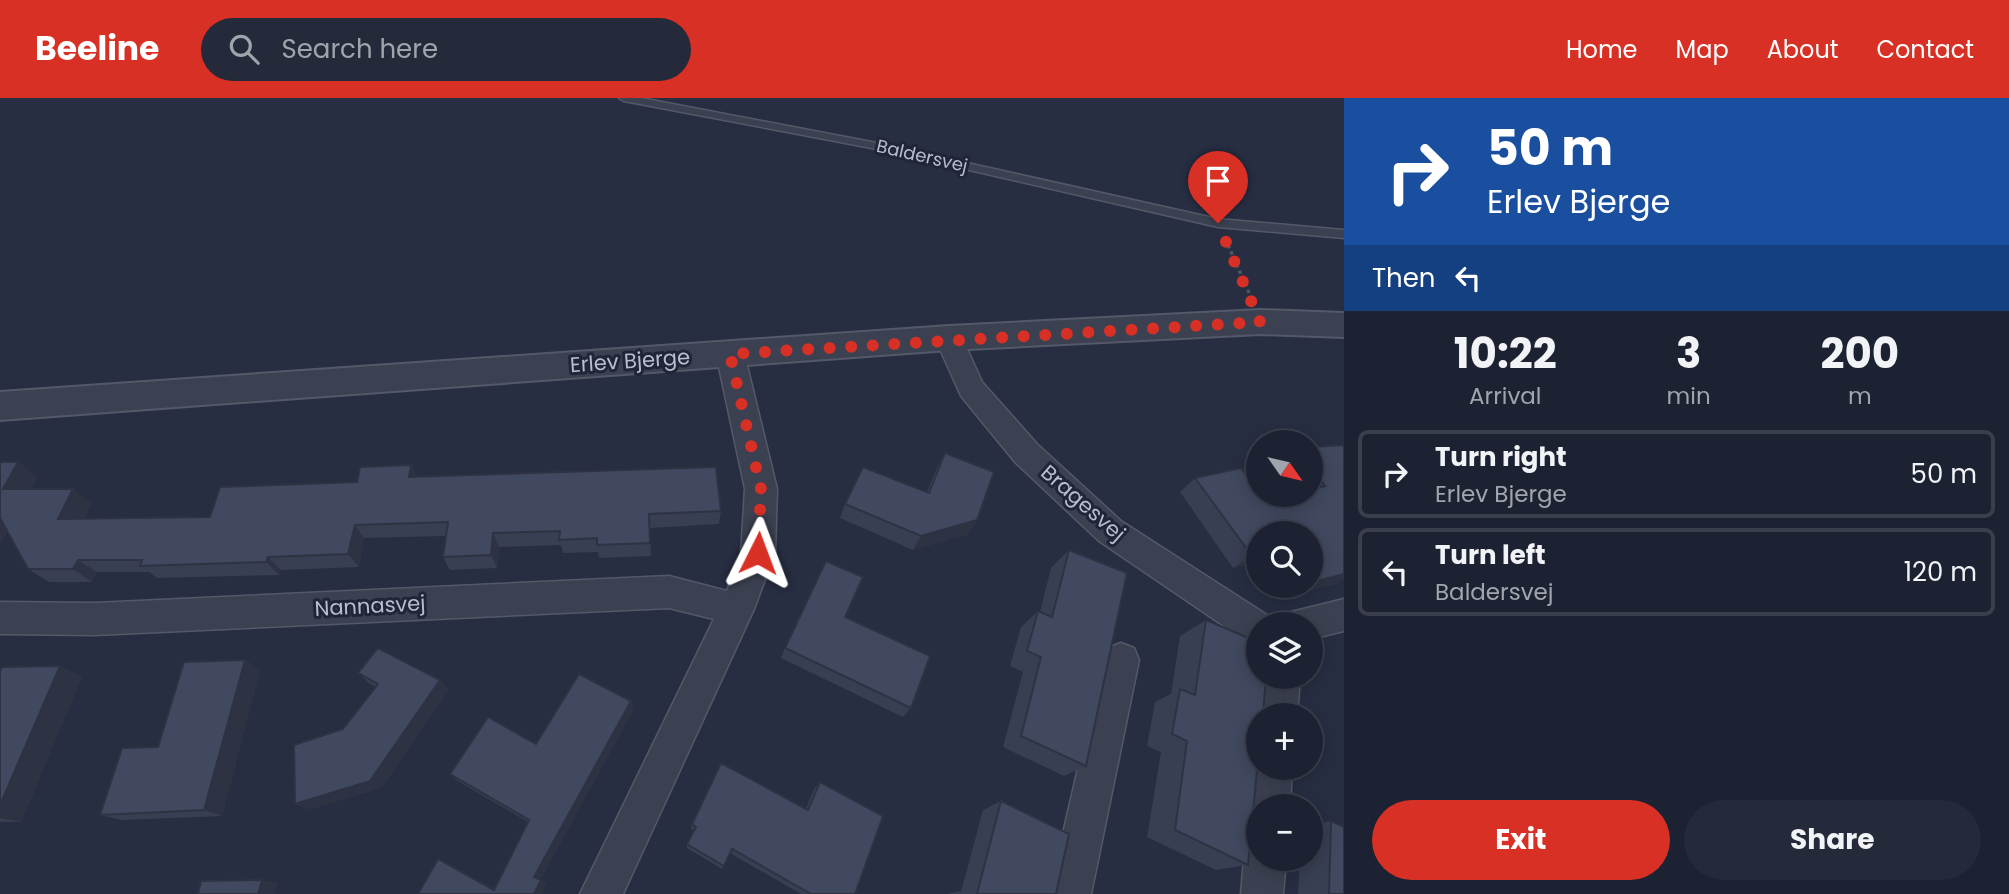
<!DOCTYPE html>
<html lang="en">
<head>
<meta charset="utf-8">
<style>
  body { margin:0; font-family:Poppins,sans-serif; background:#252a3a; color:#f1f3f6; height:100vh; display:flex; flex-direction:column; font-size:26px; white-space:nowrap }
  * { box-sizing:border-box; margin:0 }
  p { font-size:23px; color:#a0a4ac }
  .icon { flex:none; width:38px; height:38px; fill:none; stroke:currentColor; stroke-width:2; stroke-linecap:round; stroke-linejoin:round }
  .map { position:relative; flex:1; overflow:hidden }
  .panel { display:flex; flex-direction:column; background:#1d2232; width:665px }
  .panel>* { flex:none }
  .hud { background:#1a4fa0; color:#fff; overflow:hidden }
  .needle { width:46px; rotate:124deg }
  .fabs { position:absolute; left:1246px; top:332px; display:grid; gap:14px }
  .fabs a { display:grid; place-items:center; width:77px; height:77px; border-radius:50%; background:#1d2232; box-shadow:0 4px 18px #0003,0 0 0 2px #3b3f4d; font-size:35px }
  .pin { position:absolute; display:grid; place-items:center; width:60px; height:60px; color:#fff; margin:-72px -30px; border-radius:50% 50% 50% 0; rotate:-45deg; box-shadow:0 0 7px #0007 }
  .pin .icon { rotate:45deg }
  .me { position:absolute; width:77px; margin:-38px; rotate:3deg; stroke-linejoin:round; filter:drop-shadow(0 0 5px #0008) }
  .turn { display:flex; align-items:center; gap:24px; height:147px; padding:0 28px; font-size:32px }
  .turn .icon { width:91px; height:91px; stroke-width:2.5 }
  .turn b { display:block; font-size:49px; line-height:60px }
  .then { display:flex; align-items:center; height:66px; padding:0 28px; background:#0003; gap:14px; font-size:26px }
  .eta { display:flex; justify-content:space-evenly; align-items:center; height:119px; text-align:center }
  .eta b { font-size:42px; font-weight:700; line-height:49px }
  .action { display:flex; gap:14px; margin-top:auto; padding:14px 28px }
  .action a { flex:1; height:80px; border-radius:42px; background:#d93025; color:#fff; font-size:28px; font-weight:700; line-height:80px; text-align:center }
  .action a+a { background:#252a3a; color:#f1f3f6 }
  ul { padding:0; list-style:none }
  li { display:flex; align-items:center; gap:21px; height:88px; margin:0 14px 10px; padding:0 14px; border:4px solid #3b3f4d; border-radius:10px }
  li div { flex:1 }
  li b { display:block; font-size:26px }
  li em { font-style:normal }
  header { display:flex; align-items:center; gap:42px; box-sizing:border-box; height:98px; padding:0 35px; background:#d93025; color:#fff }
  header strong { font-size:33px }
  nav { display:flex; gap:38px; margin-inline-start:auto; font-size:24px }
  .search { width:490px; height:63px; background:#252a3a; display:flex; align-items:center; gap:18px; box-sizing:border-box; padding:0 24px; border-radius:38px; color:#a0a4ac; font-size:26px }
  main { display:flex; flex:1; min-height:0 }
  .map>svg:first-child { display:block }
</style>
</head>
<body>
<header>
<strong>Beeline</strong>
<div class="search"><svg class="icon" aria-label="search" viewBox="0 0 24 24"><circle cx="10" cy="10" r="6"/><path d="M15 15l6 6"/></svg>Search here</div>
<nav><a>Home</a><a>Map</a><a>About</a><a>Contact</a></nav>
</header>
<main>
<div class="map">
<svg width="1344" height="796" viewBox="0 0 1344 796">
  <rect width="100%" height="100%" fill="#272e42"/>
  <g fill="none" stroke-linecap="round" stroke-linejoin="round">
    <defs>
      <path id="service" d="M 619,0 L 641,0 L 882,46 L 1218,121 L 1344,132 L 1344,140 L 1218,129 L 882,52 L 624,3 Z"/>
      <g id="minor">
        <path d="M 949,230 L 959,233 L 982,284 L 1037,346 L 1121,423 L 1270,519 L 1274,527 L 1258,527 L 1258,547 L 1246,543 L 1099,443 L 1015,364 L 961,298 L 935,240 L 939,233 Z"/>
        <path d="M 730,245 L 740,248 L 744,255 L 777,391 L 775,455 L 754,511 L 623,796 L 580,796 L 714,521 L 669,510 L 95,537 L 0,536 L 0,504 L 95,505 L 669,478 L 727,493 L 741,455 L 745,391 L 716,255 L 720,248 Z"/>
        <path d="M 1344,501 L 1344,533 L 1311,541 L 1311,527 L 1282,527 L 1287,515 Z"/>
        <path d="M 1121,545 L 1134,550 L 1139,562 L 1091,796 L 1049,796 L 1103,562 L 1108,550 Z"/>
        <path d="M 1264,579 L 1300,579 L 1297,618 L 1259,618 Z"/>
        <path d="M 1258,659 L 1258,670 L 1292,670 L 1290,709 L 1258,709 L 1258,724 C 1245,709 1251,677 1258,659 Z"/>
        <path d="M 1258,743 L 1258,761 L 1286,761 L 1283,796 L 1241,796 L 1244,761 L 1250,746 Z"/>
      </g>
      <path id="tertiary" d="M 1260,212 L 1344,215 L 1344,239 L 1260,236 L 949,252 L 0,322 L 0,294 L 949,228 Z"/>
    </defs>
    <use href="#service" stroke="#545969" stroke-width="3"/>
    <use href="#minor" stroke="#545969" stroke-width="3"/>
    <use href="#tertiary" stroke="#545969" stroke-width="4"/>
    <path stroke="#485960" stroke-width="3.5" stroke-dasharray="3.5 3.5" stroke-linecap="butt" d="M 1228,147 L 1250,197"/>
    <use href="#service" fill="#3c4152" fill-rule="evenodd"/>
    <use href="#minor" fill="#3c4152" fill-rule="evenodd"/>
    <use href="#tertiary" fill="#3c4152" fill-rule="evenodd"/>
  </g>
  <g fill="#383f53">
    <path d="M 1344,347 L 1336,486 L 1296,495 L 1290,488 L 1311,488 L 1311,436 L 1258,436 L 1258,465 L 1233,470 L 1180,394 L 1195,380 L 1264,400 L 1311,397 L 1311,349 Z"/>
    <path d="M 945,355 L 977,422 L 968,436 L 913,452 L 840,420 L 845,406 L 927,394 L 937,370 Z"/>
    <path d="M 18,364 L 37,379 L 31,391 L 91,405 L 84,421 L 210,419 L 357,384 L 411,367 L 417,379 L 721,413 L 719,426 L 650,430 L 651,458 L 599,460 L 598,454 L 563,455 L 561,447 L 499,449 L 497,470 L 450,472 L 443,459 L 446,438 L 364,440 L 359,469 L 281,472 L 279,477 L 157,480 L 149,474 L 97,474 L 92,484 L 49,484 L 28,471 L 7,434 Z"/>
    <path d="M 1069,452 L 1086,668 L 1064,678 L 1003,649 L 1023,574 L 1010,568 L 1021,529 L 1038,513 L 1040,514 L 1051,470 Z"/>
    <path d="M 845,519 L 911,610 L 903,619 L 781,560 L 785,550 Z"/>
    <path d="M 1206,522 L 1248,767 L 1216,772 L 1147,739 L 1161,654 L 1147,648 L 1155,604 L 1171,596 L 1180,538 Z"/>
    <path d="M 245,562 L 260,572 L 222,718 L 122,722 L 100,717 L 158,649 Z"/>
    <path d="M 0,573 L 82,578 L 21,724 L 0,724 Z"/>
    <path d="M 358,575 L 440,582 L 449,592 L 381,690 L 310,711 L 295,706 L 343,631 L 376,589 L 369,585 Z"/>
    <path d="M 631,603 L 633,612 L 540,782 L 546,785 L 541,796 L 418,796 L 448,765 L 494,791 L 528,724 L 458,683 L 450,676 L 536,646 Z"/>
    <path d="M 820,684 L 855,796 L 801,796 L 730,755 L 722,771 L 687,750 L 687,746 L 694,733 L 691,731 L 692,726 L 806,710 L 814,691 Z"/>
    <path d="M 1001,703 L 1056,796 L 947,796 L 959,793 L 961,794 L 983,712 Z"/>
    <path d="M 1331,723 L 1344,796 L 1298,796 L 1300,761 L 1311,761 L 1311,727 Z"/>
  </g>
  <g fill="#2e3343">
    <path d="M 18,364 L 37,379 L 23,405 L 3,391 Z"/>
    <path d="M 411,367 L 418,382 L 409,379 Z"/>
    <path d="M 73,391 L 91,405 L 77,434 L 58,421 Z"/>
    <path d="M 0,412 L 14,422 L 0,447 Z"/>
    <path d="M 977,422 L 968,436 L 913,452 L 921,438 Z"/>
    <path d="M 355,427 L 364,440 L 359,469 L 348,456 Z"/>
    <path d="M 493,435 L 499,449 L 497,470 L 491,457 Z"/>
    <path d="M 1258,456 L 1258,465 L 1233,470 L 1252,458 Z"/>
    <path d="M 268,459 L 281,472 L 279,477 L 266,464 Z"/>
    <path d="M 78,462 L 97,474 L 92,484 L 73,471 Z"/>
    <path d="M 1344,476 L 1344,481 L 1336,486 L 1296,495 L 1308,488 L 1311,488 L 1311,487 L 1317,483 Z"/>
    <path d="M 245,562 L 260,572 L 222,718 L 204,712 Z"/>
    <path d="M 60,568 L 82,578 L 21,724 L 0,720 L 0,707 Z"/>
    <path d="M 440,582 L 449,592 L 381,690 L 310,711 L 295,706 Z"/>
    <path d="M 631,603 L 633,612 L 540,782 L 534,779 Z"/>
    <path d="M 438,761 L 448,765 L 501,794 L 494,792 Z"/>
    <path d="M 262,782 L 278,785 L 275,796 L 258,796 Z"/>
    <path d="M 541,782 L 546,785 L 541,796 L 534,796 Z"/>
  </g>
  <g fill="#414960" stroke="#2e3343" stroke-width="2">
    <path d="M 1344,347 L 1344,476 L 1317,483 L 1311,475 L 1311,436 L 1258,436 L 1258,456 L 1252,458 L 1195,380 L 1241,370 L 1258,393 L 1258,397 L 1262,397 L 1264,400 L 1278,397 L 1311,397 L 1311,391 L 1325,388 L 1311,366 L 1311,349 Z"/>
    <path d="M 945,355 L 994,374 L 977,422 L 921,438 L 845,406 L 863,369 L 929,395 Z"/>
    <path d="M 0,364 L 18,364 L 3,391 L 73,391 L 58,421 L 210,419 L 220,389 L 357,384 L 360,369 L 411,367 L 409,379 L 716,369 L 721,413 L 649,416 L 650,445 L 597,447 L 597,440 L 559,442 L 560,433 L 493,435 L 491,457 L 443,459 L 448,424 L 355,427 L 348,456 L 268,459 L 266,464 L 140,468 L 142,462 L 78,462 L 73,471 L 28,471 L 0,420 Z"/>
    <path d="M 1069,452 L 1127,475 L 1086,668 L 1021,638 L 1041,559 L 1027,553 L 1038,513 L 1052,519 Z"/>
    <path d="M 826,463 L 863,479 L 845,519 L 930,558 L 911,610 L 785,550 Z"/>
    <path d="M 1206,522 L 1258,544 L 1258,579 L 1266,579 L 1263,618 L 1258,618 L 1258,662 L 1248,767 L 1175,732 L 1187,643 L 1172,636 L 1180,591 L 1195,597 Z"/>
    <path d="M 378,550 L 440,582 L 370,683 L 295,706 L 294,647 L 343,631 L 378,586 L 358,575 Z"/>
    <path d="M 245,562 L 204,712 L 100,717 L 122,650 L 158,649 L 184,564 Z"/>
    <path d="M 60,568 L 0,707 L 0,573 L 2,569 Z"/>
    <path d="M 579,576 L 631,603 L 534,779 L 541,782 L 534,796 L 418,796 L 438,761 L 494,792 L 529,722 L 450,676 L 488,619 L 536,646 Z"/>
    <path d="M 721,665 L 808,712 L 820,684 L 883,718 L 855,796 L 811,796 L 732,751 L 724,768 L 687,746 L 696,729 L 692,726 Z"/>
    <path d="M 1001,703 L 1069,736 L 1056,796 L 977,796 Z"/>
    <path d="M 1331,723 L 1344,729 L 1344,796 L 1329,796 Z"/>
    <path d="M 262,782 L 258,796 L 198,796 L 201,783 Z"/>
  </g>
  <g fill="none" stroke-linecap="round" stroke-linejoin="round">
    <path stroke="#d93025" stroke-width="12" stroke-dasharray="0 21.6" d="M 758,455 L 761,391 L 730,256 L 1260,224 L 1218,125"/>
  </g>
  <g text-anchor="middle" stroke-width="6" stroke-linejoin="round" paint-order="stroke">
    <g font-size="18" fill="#b9bdcc" stroke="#202637">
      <text transform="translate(922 58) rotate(13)" y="6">Baldersvej</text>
    </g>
    <g font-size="21" fill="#b9bdcc" stroke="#202637">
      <text transform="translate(630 263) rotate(-4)" y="7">Erlev Bjerge</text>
      <text transform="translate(1083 405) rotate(41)" y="7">Bragesvej</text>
      <text transform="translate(370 508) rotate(-3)" y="7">Nannasvej</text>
    </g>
  </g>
</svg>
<div class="fabs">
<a><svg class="needle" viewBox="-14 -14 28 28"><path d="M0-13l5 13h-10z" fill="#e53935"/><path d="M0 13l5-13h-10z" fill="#a0a4ac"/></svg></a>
<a><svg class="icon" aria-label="search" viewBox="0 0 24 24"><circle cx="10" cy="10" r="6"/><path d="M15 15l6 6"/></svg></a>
<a><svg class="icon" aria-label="layers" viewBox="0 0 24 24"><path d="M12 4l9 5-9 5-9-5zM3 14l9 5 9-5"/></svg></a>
<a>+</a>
<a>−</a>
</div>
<div class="pin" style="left:1218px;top:125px;background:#d93025"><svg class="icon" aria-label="arrive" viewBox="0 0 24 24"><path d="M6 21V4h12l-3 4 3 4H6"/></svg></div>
<svg class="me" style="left:758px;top:455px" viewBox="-20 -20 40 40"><path d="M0-17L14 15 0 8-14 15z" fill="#d93025" stroke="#fff" stroke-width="4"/></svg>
</div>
<section class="panel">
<div class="hud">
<div class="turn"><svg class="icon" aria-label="right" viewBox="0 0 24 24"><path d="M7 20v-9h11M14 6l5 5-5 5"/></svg><div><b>50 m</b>Erlev Bjerge</div></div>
<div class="then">Then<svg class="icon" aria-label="left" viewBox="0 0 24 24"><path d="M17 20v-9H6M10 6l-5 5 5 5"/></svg></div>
</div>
<div class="eta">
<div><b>10:22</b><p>Arrival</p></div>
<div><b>3</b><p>min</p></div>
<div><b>200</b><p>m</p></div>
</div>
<ul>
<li><svg class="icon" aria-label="right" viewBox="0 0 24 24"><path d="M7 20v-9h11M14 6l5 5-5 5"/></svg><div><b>Turn right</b><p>Erlev Bjerge</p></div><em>50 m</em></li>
<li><svg class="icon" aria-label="left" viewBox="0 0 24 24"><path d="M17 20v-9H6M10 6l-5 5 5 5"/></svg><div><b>Turn left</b><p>Baldersvej</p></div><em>120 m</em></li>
</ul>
<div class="action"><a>Exit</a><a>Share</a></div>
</section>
</main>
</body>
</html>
